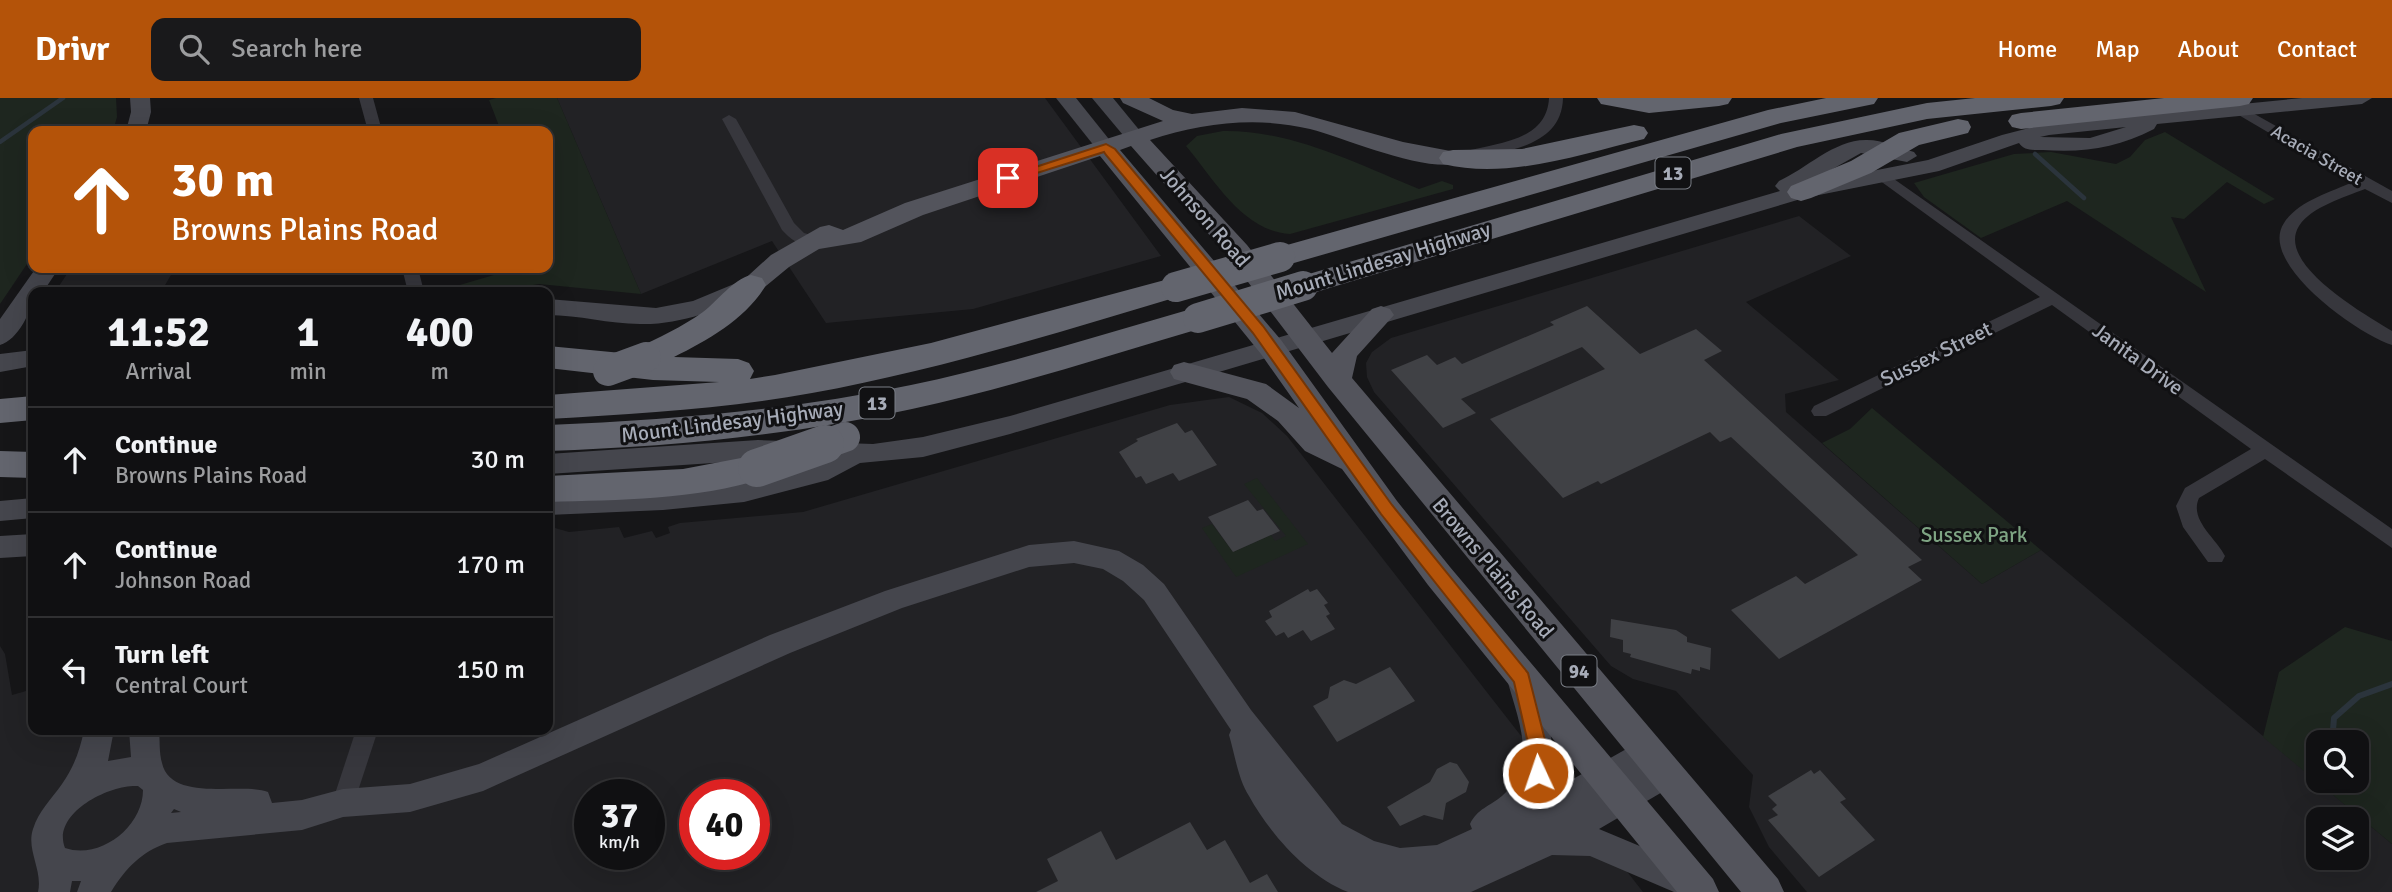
<!DOCTYPE html>
<html lang="en">
<head>
<meta charset="utf-8">
<style>
  body { margin:0; font-family:Signika,sans-serif; background:#19191b; color:#f1f3f6; height:100vh; display:flex; flex-direction:column; font-size:26px; white-space:nowrap }
  * { box-sizing:border-box; margin:0 }
  p { font-size:23px; color:#9c9d9f }
  .icon { flex:none; width:38px; height:38px; fill:none; stroke:currentColor; stroke-width:2; stroke-linecap:round; stroke-linejoin:round }
  .map { position:relative; flex:1; overflow:hidden }
  .panel { position:absolute; left:28px; top:189px; width:525px; height:448px; display:flex; flex-direction:column; background:#101012; border-radius:14px; box-shadow:0 7px 28px #0002,0 0 0 2px #303032 }
  .panel>* { flex:none }
  .banner { position:absolute; left:28px; top:28px; width:525px; height:147px; border-radius:14px; box-shadow:0 7px 28px #0002,0 0 0 2px #303032; background:#b45309; color:#fff; overflow:hidden }
  .fabs { position:absolute; left:2306px; top:632px; display:grid; gap:14px }
  .fabs a { display:grid; place-items:center; width:63px; height:63px; border-radius:14px; background:#101012; box-shadow:0 7px 28px #0002,0 0 0 2px #303032; font-size:35px }
  .speed { position:absolute; left:574px; top:681px; display:flex; gap:14px; font-size:35px; font-weight:700; text-align:center }
  .speed>* { display:grid; place-content:center; width:91px; height:91px; border-radius:50%; background:#101012; box-shadow:0 7px 28px #0002,0 0 0 2px #303032; line-height:1 }
  .speed small { font-size:18px; font-weight:400 }
  .speed .limit { border:10px solid #d22; background:#fff; color:#111 }
  .pin { position:absolute; display:grid; place-items:center; width:60px; height:60px; color:#fff; margin:-30px; border-radius:14px; box-shadow:0 4px 10px #0006 }
  .me { position:absolute; width:77px; margin:-38px; rotate:357deg; stroke-linejoin:round; filter:drop-shadow(0 0 5px #0008) }
  .turn { display:flex; align-items:center; gap:24px; height:147px; padding:0 28px; font-size:32px }
  .turn .icon { width:91px; height:91px; stroke-width:2.5 }
  .turn b { display:block; font-size:49px; line-height:60px }
  .eta { display:flex; justify-content:space-evenly; align-items:center; height:119px; text-align:center }
  .eta b { font-size:42px; font-weight:700; line-height:49px }
  ul { padding:0; list-style:none }
  li { display:flex; align-items:center; gap:21px; height:105px; padding:0 28px; border-top:2px solid #303032 }
  li div { flex:1 }
  li b { display:block; font-size:26px }
  li em { font-style:normal }
  header { display:flex; align-items:center; gap:42px; box-sizing:border-box; height:98px; padding:0 35px; background:#b45309; color:#fff }
  header strong { font-size:33px }
  nav { display:flex; gap:38px; margin-inline-start:auto; font-size:24px }
  .search { width:490px; height:63px; background:#19191b; display:flex; align-items:center; gap:18px; box-sizing:border-box; padding:0 24px; border-radius:14px; color:#9c9d9f; font-size:26px }
  .map>svg:first-child { display:block }
</style>
</head>
<body>
<header>
<strong>Drivr</strong>
<div class="search"><svg class="icon" aria-label="search" viewBox="0 0 24 24"><circle cx="10" cy="10" r="6"/><path d="M15 15l6 6"/></svg>Search here</div>
<nav><a>Home</a><a>Map</a><a>About</a><a>Contact</a></nav>
</header>
<div class="map">
<svg width="2392" height="794" viewBox="0 0 2392 794">
  <rect width="100%" height="100%" fill="#161618"/>
  <g fill="#222225" fill-rule="evenodd">
    <path d="M 557,0 L 1045,0 L 1161,158 L 973,211 L 826,225 L 772,143 L 641,196 Z"/>
    <path d="M 1799,118 L 1851,158 L 1746,204 L 1839,282 L 1785,296 L 1786,314 L 1982,486 L 2041,452 L 2392,746 L 2392,794 L 1807,794 L 1769,749 L 1749,709 L 1753,677 L 1676,593 L 1633,581 L 1611,568 L 1374,294 L 1367,279 L 1366,265 L 1372,254 L 1391,240 ZM 2319,721 L 2357,721 L 2357,760 L 2319,760 Z"/>
    <path d="M 71,170 L 175,170 L 161,194 L 55,194 Z"/>
    <path d="M 1229,299 L 1262,315 L 1287,338 L 1643,794 L 0,794 L 0,548 L 5,556 L 12,597 L 33,591 L 33,632 L 548,632 L 548,428 L 569,434 L 619,429 L 624,440 L 652,433 L 656,440 L 670,435 L 668,429 L 680,425 L 803,414 L 1170,307 ZM 590,696 L 649,696 L 649,756 L 590,756 ZM 695,696 L 754,696 L 754,756 L 695,756 Z"/>
  </g>
  <g fill="#1e261f" fill-rule="evenodd">
    <path d="M 0,0 L 116,0 L 117,19 L 113,33 L 33,33 L 33,157 L 0,206 Z"/>
    <path d="M 496,0 L 557,0 L 641,196 L 539,186 L 491,194 L 436,194 L 518,170 L 548,170 L 548,33 L 501,33 L 489,2 Z"/>
    <path d="M 1223,33 C 1292,32 1357,66 1419,91 L 1442,83 L 1453,87 L 1453,91 L 1290,136 C 1242,133 1214,81 1186,48 L 1197,38 Z"/>
    <path d="M 2165,34 L 2275,101 L 2264,106 L 2227,84 L 2184,121 L 2171,119 L 2206,194 L 2067,103 L 1981,140 L 1924,99 L 1914,85 L 2014,56 L 2051,54 L 2116,66 L 2130,59 L 2145,42 Z"/>
    <path d="M 1872,310 L 2041,452 L 1982,486 L 1822,345 L 1850,331 Z"/>
    <path d="M 1257,380 L 1308,446 L 1236,479 L 1202,430 L 1212,426 L 1233,454 L 1271,437 L 1275,443 L 1286,438 L 1244,386 Z"/>
    <path d="M 2345,529 L 2392,543 L 2392,746 L 2263,639 L 2279,574 ZM 2357,644 L 2357,682 L 2319,682 L 2319,644 Z"/>
  </g>
  <g fill="none" stroke-linecap="round" stroke-linejoin="round">
    <g stroke="#2b343c" stroke-width="4.5">
      <path d="M 0,44 L 63,0"/>
      <path d="M 2035,56 L 2084,100"/>
    </g>
    <path stroke="#2b343c" stroke-width="6" d="M 2332,644 L 2334,620 L 2359,598 L 2392,586"/>
  </g>
  <g fill="#404145">
    <path d="M 1587,208 L 1640,256 L 1696,231 L 1722,253 L 1704,262 L 1922,462 L 1908,469 L 1922,482 L 1779,561 L 1731,512 L 1796,478 L 1805,486 L 1858,457 L 1731,339 L 1720,344 L 1710,334 L 1601,386 L 1598,383 L 1563,400 L 1490,321 L 1605,271 L 1582,249 L 1461,301 L 1476,315 L 1443,330 L 1391,272 L 1427,257 L 1437,267 L 1455,259 L 1462,266 L 1554,227 L 1550,224 Z"/>
    <path d="M 1177,325 L 1185,335 L 1192,332 L 1217,367 L 1179,383 L 1173,375 L 1146,386 L 1141,378 L 1136,380 L 1119,354 L 1138,343 L 1136,341 Z"/>
    <path d="M 1248,402 L 1257,413 L 1263,411 L 1280,433 L 1233,454 L 1208,419 Z"/>
    <path d="M 1308,491 L 1310,494 L 1317,491 L 1328,505 L 1324,507 L 1330,516 L 1326,518 L 1335,531 L 1311,543 L 1303,532 L 1288,540 L 1284,534 L 1276,538 L 1265,523 L 1272,519 L 1269,513 Z"/>
    <path d="M 1611,521 L 1676,532 L 1687,539 L 1687,544 L 1711,550 L 1710,572 L 1700,569 L 1700,573 L 1692,571 L 1691,576 L 1630,559 L 1631,556 L 1623,554 L 1623,542 L 1610,539 Z"/>
    <path d="M 1390,569 L 1415,603 L 1337,644 L 1313,608 L 1328,600 L 1330,589 L 1344,582 L 1356,586 Z"/>
    <path d="M 1450,664 L 1457,666 L 1469,684 L 1466,694 L 1446,705 L 1443,722 L 1424,717 L 1400,728 L 1387,709 L 1430,684 L 1437,671 Z"/>
    <path d="M 1811,672 L 1814,676 L 1820,672 L 1846,701 L 1840,704 L 1875,742 L 1819,779 L 1768,722 L 1778,717 L 1772,711 L 1777,707 L 1768,698 Z"/>
    <path d="M 1190,724 L 1207,752 L 1225,742 L 1250,785 L 1267,776 L 1278,794 L 1036,794 L 1058,783 L 1047,761 L 1101,733 L 1116,762 Z"/>
  </g>
  <g fill="none" stroke-linecap="round" stroke-linejoin="round">
    <g fill="#37373d" fill-rule="evenodd">
      <path d="M 359,0 L 373,0 L 382,33 L 368,33 Z"/>
      <path d="M 1549,0 L 1563,0 C 1562,49 1505,53 1467,62 L 1459,57 L 1462,54 C 1495,45 1547,44 1549,0 Z"/>
      <path d="M 2242,9 L 2392,93 L 2392,105 L 2365,91 C 2345,99 2311,109 2299,128 C 2275,166 2366,217 2392,233 L 2392,247 C 2359,237 2257,165 2284,125 C 2298,103 2331,94 2353,84 L 2237,16 L 2237,10 Z"/>
      <path d="M 729,17 L 736,21 L 794,125 L 804,135 L 818,139 L 818,147 C 803,151 791,142 782,132 L 722,21 Z"/>
      <path d="M 1884,74 L 2392,431 L 2392,450 L 2265,361 L 2199,400 C 2189,422 2216,440 2225,458 L 2222,464 L 2208,464 L 2183,429 L 2176,408 L 2185,390 L 2251,351 L 2052,207 L 1826,318 L 1814,318 L 1811,313 L 1814,308 L 2040,199 L 1879,82 L 1876,79 Z"/>
      <path d="M 402,170 L 418,170 L 424,194 L 408,194 Z"/>
      <path d="M 356,632 L 378,632 L 354,705 L 351,713 L 343,716 L 335,713 L 332,705 Z"/>
    </g>
    <g fill="#45464d" fill-rule="evenodd">
      <path d="M 130,0 L 150,0 L 151,14 L 146,33 L 126,33 L 131,14 Z"/>
      <path d="M 1056,0 L 1076,0 L 1116,50 L 1113,54 L 1099,54 Z"/>
      <path d="M 1092,0 L 1113,0 L 1145,39 L 1142,43 L 1128,43 Z"/>
      <path d="M 2302,0 L 2372,0 L 2362,6 L 2157,26 L 2154,31 C 2117,50 2084,55 2043,52 C 2034,52 2024,53 2019,45 L 1939,73 L 1804,100 L 1010,336 L 923,359 L 860,365 L 828,382 L 744,404 L 663,412 L 548,417 L 548,397 C 628,393 746,398 818,364 L 758,362 L 548,376 L 548,356 L 758,342 L 873,346 L 923,339 L 1010,318 L 1780,93 L 1775,88 L 1779,83 C 1806,71 1835,41 1867,42 C 1883,42 1899,50 1914,54 L 1917,58 L 1907,64 L 1861,55 L 1806,86 L 1928,62 L 2002,37 L 2049,25 ZM 2126,29 L 2090,40 L 2040,39 L 2049,37 Z"/>
      <path d="M 36,170 L 59,170 L 43,194 L 33,194 C 33,212 18,242 0,247 L 0,221 Z"/>
      <path d="M 746,181 L 754,184 L 757,189 L 754,194 C 719,212 680,227 640,226 C 609,226 579,217 548,217 L 548,201 L 656,210 L 693,203 Z"/>
      <path d="M 33,252 L 33,268 L 0,274 L 0,256 Z"/>
      <path d="M 33,400 L 33,420 L 0,423 L 0,403 Z"/>
      <path d="M 33,436 L 33,458 L 0,460 L 0,438 Z"/>
      <path d="M 1074,443 L 1119,453 L 1143,467 L 1164,486 L 1251,612 L 1342,726 L 1374,743 L 1400,750 L 1437,747 L 1472,731 L 1470,726 C 1477,711 1490,708 1502,698 C 1539,665 1518,623 1507,581 L 1512,572 L 1522,568 L 1532,572 L 1537,581 C 1547,621 1564,660 1541,699 L 1637,645 L 1648,641 L 1659,645 L 1663,655 L 1659,664 L 1665,662 L 1676,666 L 1680,676 L 1676,686 L 1599,731 L 1702,774 L 1706,785 L 1702,794 L 1674,794 L 1590,758 L 1552,757 L 1471,794 L 1348,794 C 1307,778 1270,736 1249,698 C 1238,681 1235,657 1229,637 L 1231,632 L 1144,502 L 1123,483 L 1103,471 L 1074,465 L 1029,469 L 902,510 L 790,555 L 483,693 L 410,714 L 343,719 L 302,732 L 167,745 C 141,754 126,770 111,794 L 77,794 L 81,783 L 72,783 L 70,794 L 38,794 C 43,772 26,752 33,731 C 39,712 51,702 62,686 C 74,669 80,652 84,632 L 114,632 L 108,663 L 131,659 L 129,632 L 159,632 C 160,642 159,655 162,665 C 171,705 242,684 268,694 L 272,705 L 302,702 L 343,691 L 410,686 L 479,666 L 770,537 L 885,493 L 1029,447 ZM 138,688 L 143,692 C 143,729 100,762 65,750 C 51,715 110,686 138,688 ZM 174,711 L 181,714 L 171,715 Z"/>
    </g>
    <path fill="#53545c" fill-rule="evenodd" d="M 1120,0 L 1149,0 L 1173,12 L 1192,16 L 1242,10 L 1295,14 L 1403,44 L 1461,55 L 1465,60 L 1461,65 C 1424,75 1348,41 1310,31 C 1256,18 1202,25 1150,42 L 1247,147 L 1332,255 L 1372,211 L 1381,208 L 1390,211 L 1394,217 L 1357,258 L 1352,280 L 1778,781 L 1784,794 L 1741,794 L 1328,289 L 1229,159 L 1131,48 L 1120,52 L 1281,242 L 1397,403 L 1450,469 L 1713,781 L 1719,794 L 1677,794 L 1428,487 L 1342,371 L 1305,353 L 1278,323 L 1247,301 L 1174,281 L 1170,274 L 1174,267 L 1184,264 L 1266,286 L 1299,310 L 1261,256 L 1100,58 L 923,117 L 861,144 L 819,151 L 789,169 L 760,193 L 751,196 L 742,193 L 738,187 L 771,157 L 820,129 L 829,127 L 843,132 L 905,105 L 1163,23 L 1123,5 Z"/>
    <g fill="#63656e" fill-rule="evenodd">
      <path d="M 1597,0 L 1732,0 L 1728,6 L 1719,8 L 1649,15 L 1601,6 Z"/>
      <path d="M 1826,0 L 1878,0 L 1874,6 L 1781,25 L 1280,169 L 1269,166 L 1265,159 L 1269,152 L 1768,12 Z"/>
      <path d="M 1975,0 L 2064,0 L 2060,6 L 2051,8 L 1927,21 L 1797,49 L 1303,198 L 1292,195 L 1288,188 L 1292,181 L 1781,36 L 1927,5 Z"/>
      <path d="M 2164,0 L 2253,0 L 2249,6 L 2240,8 L 2021,31 L 2012,29 L 2008,23 L 2012,17 L 2021,15 Z"/>
      <path d="M 1958,21 L 1968,23 L 1971,29 L 1968,35 L 1919,47 L 1871,75 L 1811,100 L 1801,103 L 1791,100 L 1787,94 L 1791,88 L 1851,63 L 1899,35 Z"/>
      <path d="M 1634,27 L 1644,29 L 1648,35 L 1644,41 C 1581,56 1508,82 1443,66 L 1439,60 L 1443,54 L 1453,52 L 1522,51 Z"/>
      <path d="M 751,177 L 762,180 L 766,187 C 746,221 708,242 674,259 L 738,261 L 749,265 L 754,273 L 750,281 L 775,277 L 931,245 L 1176,179 L 1187,182 L 1191,189 L 1187,196 C 1064,233 938,272 812,295 C 725,311 636,316 548,321 L 548,297 L 719,284 L 653,282 L 548,270 L 548,248 L 632,256 L 635,251 C 658,240 682,229 703,214 C 719,202 732,182 751,177 Z"/>
      <path d="M 1198,209 L 1209,212 L 1214,220 L 1209,228 C 1111,257 1012,289 912,311 C 793,337 670,349 548,353 L 548,327 C 670,322 792,312 911,287 C 1008,267 1103,236 1198,209 Z"/>
      <path d="M 33,298 L 33,322 L 0,325 L 0,301 Z"/>
      <path d="M 0,353 L 33,354 L 33,380 L 0,379 Z"/>
      <path d="M 757,357 L 769,361 L 774,370 L 769,379 C 699,402 621,402 548,404 L 548,378 L 683,371 Z"/>
    </g>
    <g stroke="#63656e" stroke-width="30">
      <path d="M 1176,189 L 1280,159"/>
      <path d="M 1198,220 L 1303,188"/>
      <path d="M 608,273 L 646,259"/>
      <path d="M 820,348 L 845,339"/>
    </g>
    <path stroke="#63656e" stroke-width="38" d="M 757,370 L 825,346"/>
  </g>
  <path fill="#b45309" stroke="#753606" stroke-width="2" d="M 1106,46 L 1115,51 L 1263,228 L 1392,407 L 1528,575 L 1548,654 L 1545,681 L 1538,684 L 1531,681 L 1530,654 L 1514,584 L 1381,416 L 1253,235 L 1106,57 L 1104,54 L 1008,84 L 1002,80 Z"/>
  <g text-anchor="middle" stroke-width="6" stroke-linejoin="round" paint-order="stroke">
    <g font-size="18" fill="#a7acb8" stroke="#111113">
      <text transform="translate(2317 57) rotate(30)" y="6">Acacia Street</text>
    </g>
    <g fill="#111113" stroke="#7a7e86" stroke-width="2">
      <rect x="1655.5" y="59.5" width="35" height="31" rx="5"/>
      <rect x="859.5" y="289.5" width="35" height="31" rx="5"/>
      <rect x="1561.5" y="557.5" width="35" height="31" rx="5"/>
    </g>
    <g font-size="19" font-weight="bold" fill="#a7acb8">
      <text x="1673" y="82">13</text>
      <text x="877" y="312">13</text>
      <text x="1579" y="580">94</text>
    </g>
    <g font-size="21" fill="#a7acb8" stroke="#111113">
      <text transform="translate(1205 119) rotate(49)" y="7">Johnson Road</text>
      <text transform="translate(1383 163) rotate(-17)" y="7">Mount Lindesay Highway</text>
      <text transform="translate(1936 256) rotate(-26)" y="7">Sussex Street</text>
      <text transform="translate(2138 261) rotate(36)" y="7">Janita Drive</text>
      <text transform="translate(732 324) rotate(-7)" y="7">Mount Lindesay Highway</text>
      <text transform="translate(1493 470) rotate(50)" y="7">Browns Plains Road</text>
    </g>
    <g font-size="21" fill="#7ea483" stroke="#111113">
      <text x="1974" y="444">Sussex Park</text>
    </g>
  </g>
</svg>
<div class="fabs">
<a><svg class="icon" aria-label="search" viewBox="0 0 24 24"><circle cx="10" cy="10" r="6"/><path d="M15 15l6 6"/></svg></a>
<a><svg class="icon" aria-label="layers" viewBox="0 0 24 24"><path d="M12 4l9 5-9 5-9-5zM3 14l9 5 9-5"/></svg></a>
</div>
<div class="speed"><div>37<small>km/h</small></div><div class="limit">40</div></div>
<div class="pin" style="left:1008px;top:80px;background:#d93025"><svg class="icon" aria-label="arrive" viewBox="0 0 24 24"><path d="M6 21V4h12l-3 4 3 4H6"/></svg></div>
<svg class="me" style="left:1538px;top:675px" viewBox="-20 -20 40 40"><circle r="17" fill="#b45309" stroke="#fff" stroke-width="3"/><path d="M0-11L8 9 0 5-8 9z" fill="#fff"/></svg>
<div class="banner">
<div class="turn"><svg class="icon" aria-label="ahead" viewBox="0 0 24 24"><path d="M12 20V5M6 11l6-6 6 6"/></svg><div><b>30 m</b>Browns Plains Road</div></div>
</div>
<section class="panel">
<div class="eta">
<div><b>11:52</b><p>Arrival</p></div>
<div><b>1</b><p>min</p></div>
<div><b>400</b><p>m</p></div>
</div>
<ul>
<li><svg class="icon" aria-label="ahead" viewBox="0 0 24 24"><path d="M12 20V5M6 11l6-6 6 6"/></svg><div><b>Continue</b><p>Browns Plains Road</p></div><em>30 m</em></li>
<li><svg class="icon" aria-label="ahead" viewBox="0 0 24 24"><path d="M12 20V5M6 11l6-6 6 6"/></svg><div><b>Continue</b><p>Johnson Road</p></div><em>170 m</em></li>
<li><svg class="icon" aria-label="left" viewBox="0 0 24 24"><path d="M17 20v-9H6M10 6l-5 5 5 5"/></svg><div><b>Turn left</b><p>Central Court</p></div><em>150 m</em></li>
</ul>
</section>
</div>
</body>
</html>
